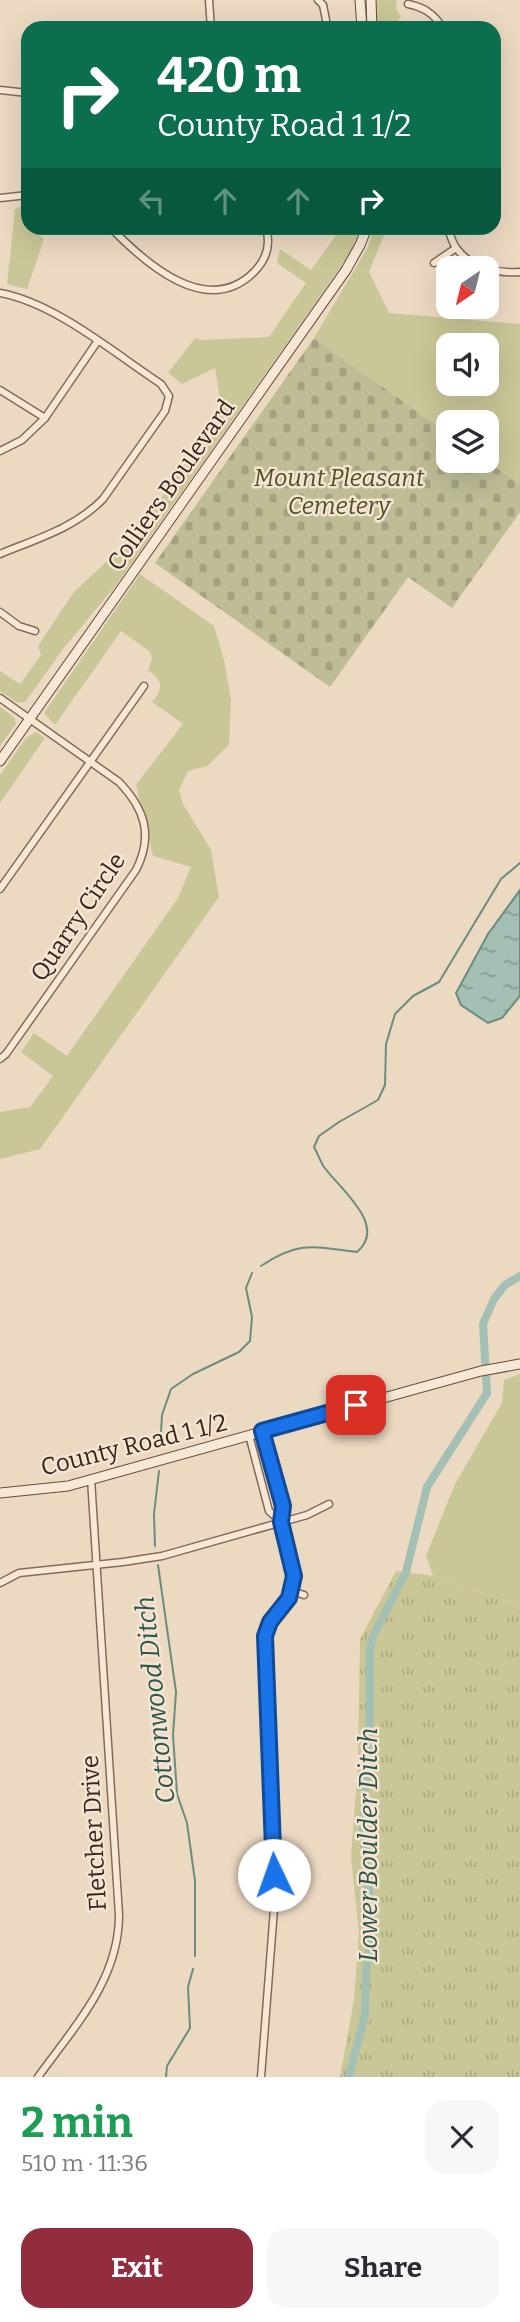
<!DOCTYPE html>
<html lang="en">
<head>
<meta charset="utf-8">
<style>
  body { margin:0; font-family:Bitter,serif; background:#f7f7f7; color:#2b2b33; height:100vh; display:flex; flex-direction:column; font-size:26px; white-space:nowrap }
  * { box-sizing:border-box; margin:0 }
  p { font-size:23px; color:#7c7c81 }
  .icon { flex:none; width:38px; height:38px; fill:none; stroke:currentColor; stroke-width:2; stroke-linecap:round; stroke-linejoin:round }
  .map { position:relative; height:2077px; overflow:hidden }
  .side { display:flex; flex-direction:column; background:#fff; flex:1 }
  .side>* { flex:none }
  .guide { position:absolute; left:21px; top:21px; width:480px; height:214px; border-radius:21px; box-shadow:0 7px 28px #0002; background:#0b6e4f; color:#fff; overflow:hidden }
  .needle { width:46px; rotate:215deg }
  .fabs { position:absolute; left:436px; top:256px; display:grid; gap:14px }
  .fabs a { display:grid; place-items:center; width:63px; height:63px; border-radius:14px; background:#fff; box-shadow:0 7px 28px #0002; font-size:35px }
  .pin { position:absolute; display:grid; place-items:center; width:60px; height:60px; color:#fff; margin:-30px; border-radius:14px; box-shadow:0 4px 10px #0006 }
  .me { position:absolute; width:77px; margin:-38px; rotate:357deg; stroke-linejoin:round; filter:drop-shadow(0 0 5px #0008) }
  .turn { display:flex; align-items:center; gap:24px; height:147px; padding:0 21px; font-size:32px }
  .turn .icon { width:91px; height:91px; stroke-width:2.5 }
  .turn b { display:block; font-size:49px; line-height:60px }
  .lanes { display:flex; align-items:center; height:66px; padding:0 21px; background:#0003; justify-content:center; gap:35px; direction:ltr }
  .lanes .off { opacity:.35 }
  .round { display:grid; place-items:center; flex:none; width:74px; height:74px; border-radius:21px; background:#f7f7f7 }
  .overview { display:flex; align-items:center; justify-content:space-between; height:119px; padding:0 21px }
  h1 { font-size:42px; font-weight:700; line-height:52px; color:#1e9e55 }
  .primary-button { display:flex; gap:14px; margin-top:auto; padding:14px 21px }
  .primary-button a { flex:1; height:80px; border-radius:21px; background:#912d3d; color:#fff; font-size:28px; font-weight:700; line-height:80px; text-align:center }
  .primary-button a+a { background:#f7f7f7; color:#2b2b33 }
  .map>svg:first-child { display:block }
</style>
</head>
<body>
<div class="map">
<svg width="520" height="2077" viewBox="0 0 520 2077">
  <defs>
    <pattern id="grass-tufts" width="24" height="20" patternUnits="userSpaceOnUse" patternTransform="scale(1.75)"><rect width="24" height="20" fill="#c9c797"/><path d="M3 7l-1-3M5 7V3M7 7l1-3M15 17l-1-3M17 17v-4M19 17l1-3" fill="none" stroke="#adab82"/></pattern>
    <pattern id="cemetery-stones" width="16" height="16" patternUnits="userSpaceOnUse" patternTransform="scale(1.75)"><rect width="16" height="16" fill="#bebd96"/><path d="M2 7V4a2 2 0 0 1 4 0v3zM10 15v-3a2 2 0 0 1 4 0v3z" fill="#a4a281"/></pattern>
    <pattern id="water-ripples" width="26" height="14" patternUnits="userSpaceOnUse" patternTransform="scale(1.75)"><rect width="26" height="14" fill="#a4bfb3"/><path d="M2 4q2-2 4 0t4 0M15 11q2-2 4 0t4 0" fill="none" stroke="#869b91"/></pattern>
  </defs>
  <rect width="100%" height="100%" fill="#ecd9c2"/>
  <path fill="url(#grass-tufts)" d="M 396,1571 L 433,1576 L 520,1606 L 520,2077 L 340,2077 L 354,2000 L 359,1933 L 351,1857 L 358,1763 L 360,1639 Z"/>
  <path fill="url(#cemetery-stones)" d="M 314,338 L 448,433 L 448,460 L 486,460 L 520,484 L 520,512 L 452,608 L 408,577 L 330,687 L 155,563 Z"/>
  <g fill="#c9c797" fill-rule="evenodd">
    <path d="M 375,0 L 397,0 C 395,7 396,11 401,16 L 393,28 L 376,28 Z"/>
    <path d="M 28,204 L 28,228 L 37,228 L 36,233 L 44,239 L 27,289 L 7,284 L 15,209 Z"/>
    <path d="M 339,228 L 361,228 L 349,255 L 117,584 L 63,649 L 25,702 L 18,703 L 0,691 L 0,671 L 20,684 L 41,655 L 38,646 L 73,593 L 135,535 L 222,411 L 215,368 L 182,384 L 168,373 L 195,338 L 201,340 L 269,337 L 306,283 L 277,263 L 280,249 L 311,270 L 336,235 Z"/>
    <path d="M 374,228 L 387,228 L 369,272 L 389,313 L 520,324 L 520,484 L 486,460 L 486,422 L 448,422 L 448,433 L 314,338 L 368,247 ZM 448,345 L 486,345 L 486,383 L 448,383 Z"/>
    <path d="M 140,574 L 214,626 L 224,660 L 231,700 L 229,745 L 207,766 L 188,771 L 179,790 L 183,804 L 211,850 L 219,897 L 40,1149 L 0,1159 L 0,1112 L 30,1107 L 53,1076 L 21,1052 L 34,1033 L 67,1056 L 178,898 L 191,867 L 153,856 L 136,785 L 183,724 L 152,702 C 163,690 164,679 148,671 L 152,658 L 149,651 L 121,631 L 55,725 L 44,713 Z"/>
    <path d="M 0,707 L 14,717 L 16,724 L 0,746 Z"/>
    <path d="M 36,732 L 45,738 L 0,803 L 0,775 L 26,738 Z"/>
    <path d="M 520,1374 L 520,1606 L 433,1576 L 426,1556 L 455,1484 L 502,1403 L 504,1380 Z"/>
  </g>
  <path fill="url(#water-ripples)" stroke="#6c8c7f" stroke-width="2" d="M 520,890 L 520,996 L 502,1018 L 488,1023 L 461,1005 L 456,993 L 488,934 Z"/>
  <g fill="none" stroke-linecap="round" stroke-linejoin="round">
    <g stroke="#6c8c7f" stroke-width="2">
      <path d="M 261,1266 C 300,1240 313,1247 357,1252 C 388,1226 341,1190 324,1167 C 320,1161 318,1154 314,1147 L 319,1136 L 339,1122 L 378,1100 L 385,1085 L 386,1044 L 395,1014 L 413,996 L 439,982 L 501,879 L 520,863"/>
      <path d="M 160,1448 L 162,1415 L 171,1389 L 193,1374 L 239,1352 L 250,1341 L 252,1317 L 246,1288 L 252,1273"/>
      <path d="M 155,1546 L 154,1514 L 159,1471"/>
      <path d="M 158,1565 L 176,1692 L 173,1735 L 177,1794 L 187,1823 L 195,1881 L 195,1956"/>
      <path d="M 166,2077 L 167,2066 L 190,2028 L 188,1987 L 193,1969"/>
    </g>
    <path stroke="#a4bfb3" stroke-width="8" d="M 349,2077 L 365,2014 L 366,1971 L 373,1932 L 363,1830 L 370,1713 L 370,1649 L 373,1636 L 406,1572 L 427,1487 L 487,1393 L 483,1324 L 494,1299 L 505,1285 L 520,1276"/>
    <defs>
      <g id="street">
        <path d="M 209,0 L 211,28"/>
        <path d="M 318,0 L 323,5 L 326,20"/>
        <path d="M 408,4 C 424,7 434,14 443,28"/>
        <path d="M 0,90 L 28,93"/>
        <path d="M 0,198 L 28,195"/>
        <path d="M 111,228 C 145,263 207,319 254,272 C 267,259 271,245 266,228"/>
        <path d="M 448,228 C 450,234 452,243 457,249 C 470,267 499,274 520,272"/>
        <path d="M 434,263 L 456,248"/>
        <path d="M 0,293 C 55,303 114,353 161,384 L 169,396 L 165,411 L 103,499 C 75,528 36,539 0,554"/>
        <path d="M 0,390 L 45,418"/>
        <path d="M 0,451 L 22,440 L 45,418 L 97,342"/>
        <path d="M 0,612 L 19,626 L 35,631"/>
        <path d="M 0,698 L 119,782 C 144,808 154,835 136,870 L 6,1054 L 0,1059"/>
        <path d="M 0,889 L 144,686"/>
        <path d="M 249,1435 L 269,1511 L 281,1522"/>
        <path d="M 0,1583 L 19,1573 L 123,1562 L 162,1556 L 307,1515 L 329,1504"/>
        <path d="M 292,1591 L 304,1595"/>
        <path d="M 38,2077 C 74,2027 119,1980 119,1915 L 91,1479"/>
        <path d="M 261,2077 L 275,1896 L 265,1636 L 270,1622 L 289,1598 L 294,1576 L 281,1522 L 283,1506 L 263,1431"/>
      </g>
      <g id="secondary">
        <path d="M 360,0 L 362,28"/>
        <path d="M 371,0 L 372,28"/>
        <path d="M 0,761 L 346,270 L 360,245 L 367,228"/>
        <path d="M 0,1493 L 68,1486 L 412,1390 L 481,1371 L 520,1364"/>
      </g>
    </defs>
    <use href="#street" stroke="#856a5a" stroke-width="9"/>
    <use href="#secondary" stroke="#674c3d" stroke-width="11"/>
    <use href="#street" stroke="#f7e8d5" stroke-width="6"/>
    <use href="#secondary" stroke="#f7e8d5" stroke-width="9"/>
  </g>
  <g fill="none" stroke-linecap="round" stroke-linejoin="round">
    <defs>
      <path id="route" d="M 274,1875 L 265,1636 L 270,1622 L 289,1598 L 294,1576 L 281,1522 L 283,1506 L 262,1431 L 356,1405"/>
    </defs>
    <use href="#route" stroke="#114b97" stroke-width="18"/>
    <use href="#route" stroke="#1a73e8" stroke-width="12"/>
  </g>
  <g text-anchor="middle" stroke-width="5" stroke-linejoin="round" paint-order="stroke">
    <g font-size="24" font-style="italic" fill="#4d5125" stroke="#f4e4d1">
      <text x="339" y="486">Mount Pleasant<tspan x="339" dy="28">Cemetery</tspan></text>
    </g>
    <g font-size="24" fill="#35261e" stroke="#f4e4d1">
      <text transform="translate(171 485) rotate(-55)" y="8">Colliers Boulevard</text>
      <text transform="translate(78 917) rotate(-56)" y="8">Quarry Circle</text>
      <text transform="translate(134 1445) rotate(-14)" y="8">County Road 1 1/2</text>
      <text transform="translate(94 1833) rotate(-93)" y="8">Fletcher Drive</text>
    </g>
    <g font-size="26" font-style="italic" fill="#2d554c" stroke="#f4e4d1">
      <text transform="translate(155 1700) rotate(-96)" y="9">Cottonwood Ditch</text>
      <text transform="translate(368 1845) rotate(-90)" y="9">Lower Boulder Ditch</text>
    </g>
  </g>
</svg>
<div class="fabs">
<a><svg class="needle" viewBox="-14 -14 28 28"><path d="M0-13l5 13h-10z" fill="#e53935"/><path d="M0 13l5-13h-10z" fill="#7c7c81"/></svg></a>
<a><svg class="icon" aria-label="sound" viewBox="0 0 24 24"><path d="M4 9h4l5-4v14l-5-4H4zM17 9q2 3 0 6"/></svg></a>
<a><svg class="icon" aria-label="layers" viewBox="0 0 24 24"><path d="M12 4l9 5-9 5-9-5zM3 14l9 5 9-5"/></svg></a>
</div>
<div class="pin" style="left:356px;top:1405px;background:#d93025"><svg class="icon" aria-label="arrive" viewBox="0 0 24 24"><path d="M6 21V4h12l-3 4 3 4H6"/></svg></div>
<svg class="me" style="left:274px;top:1875px" viewBox="-20 -20 40 40"><circle r="19" fill="#fff"/><path d="M0-13L10 11 0 6-10 11z" fill="#1a73e8"/></svg>
<div class="guide">
<div class="turn"><svg class="icon" aria-label="right" viewBox="0 0 24 24"><path d="M7 20v-9h11M14 6l5 5-5 5"/></svg><div><b>420 m</b>County Road 1 1/2</div></div>
<div class="lanes"><svg class="icon off" aria-label="left" viewBox="0 0 24 24"><path d="M17 20v-9H6M10 6l-5 5 5 5"/></svg><svg class="icon off" aria-label="ahead" viewBox="0 0 24 24"><path d="M12 20V5M6 11l6-6 6 6"/></svg><svg class="icon off" aria-label="ahead" viewBox="0 0 24 24"><path d="M12 20V5M6 11l6-6 6 6"/></svg><svg class="icon" aria-label="right" viewBox="0 0 24 24"><path d="M7 20v-9h11M14 6l5 5-5 5"/></svg></div>
</div>
</div>
<section class="side">
<div class="overview"><div><h1>2 min</h1><p>510 m · 11:36</p></div><a class="round"><svg class="icon" aria-label="close" viewBox="0 0 24 24"><path d="M6 6l12 12M18 6L6 18"/></svg></a></div>
<div class="primary-button"><a>Exit</a><a>Share</a></div>
</section>
</body>
</html>
